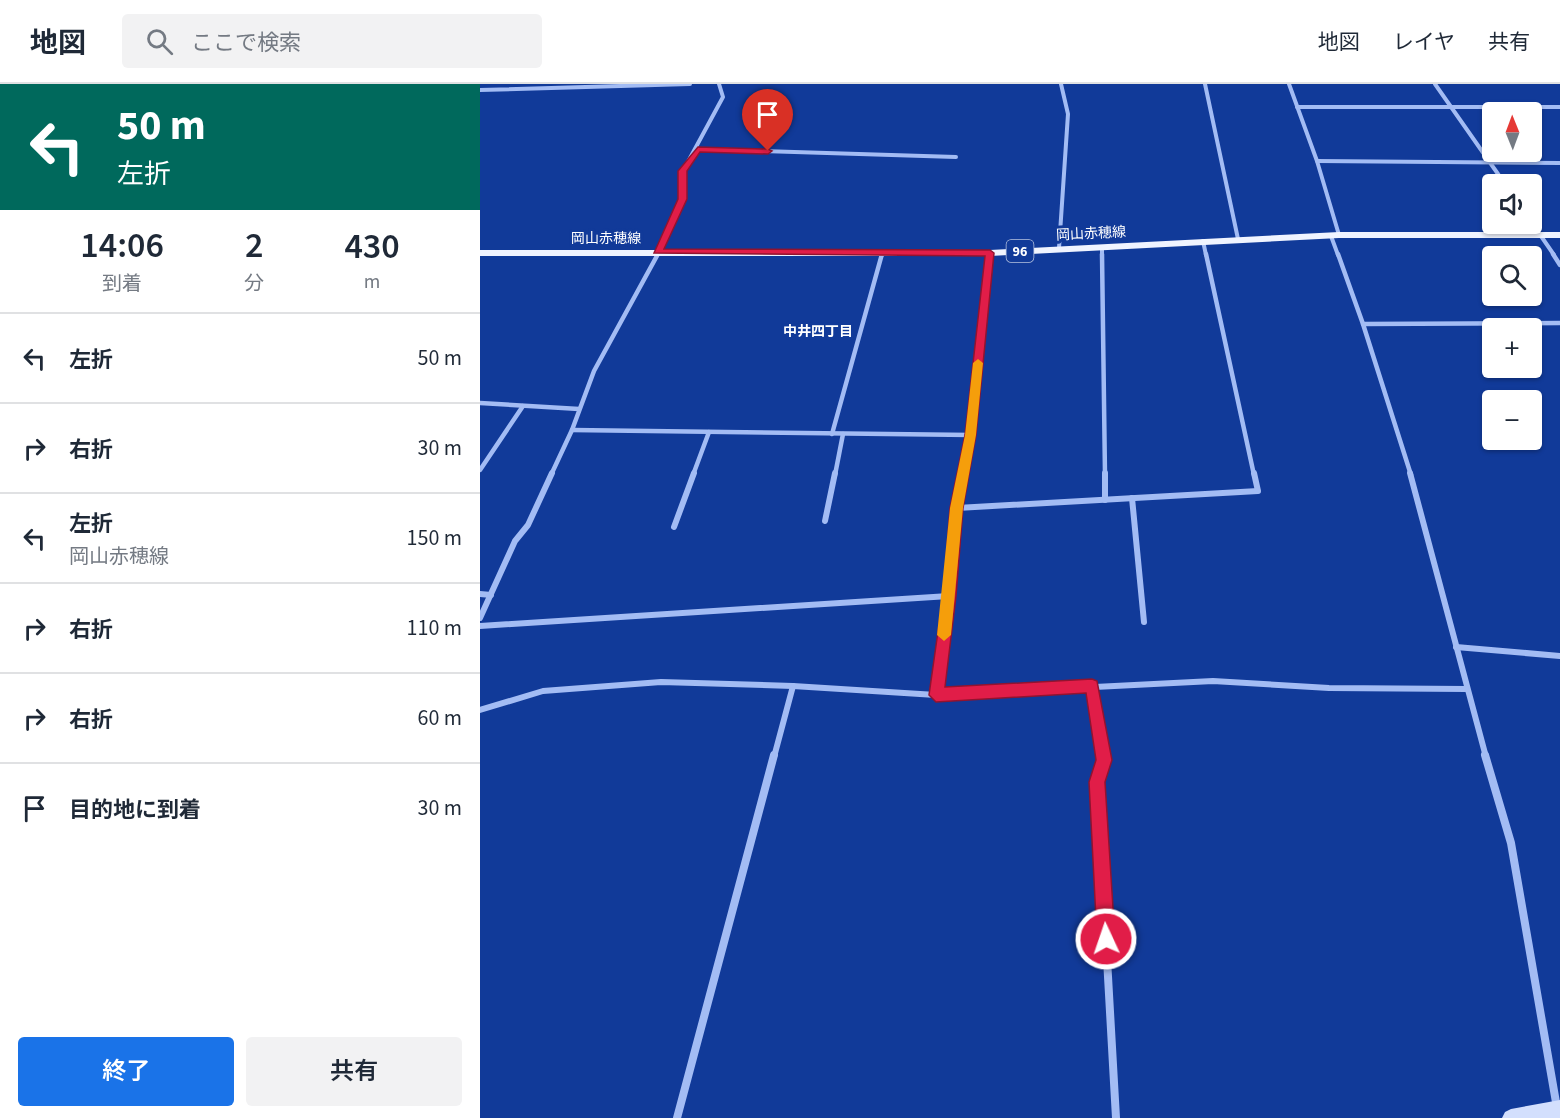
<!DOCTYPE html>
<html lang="ja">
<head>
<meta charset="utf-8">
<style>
  body { margin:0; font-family:"Source Sans 3","Noto Sans JP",sans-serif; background:#f2f2f3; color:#1f2937; height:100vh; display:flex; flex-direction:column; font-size:22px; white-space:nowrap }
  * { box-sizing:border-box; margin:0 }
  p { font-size:20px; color:#747a83 }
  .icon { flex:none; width:33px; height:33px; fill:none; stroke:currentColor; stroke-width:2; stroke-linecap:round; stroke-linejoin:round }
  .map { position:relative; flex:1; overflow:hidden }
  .drawer { display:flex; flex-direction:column; background:#fff; width:480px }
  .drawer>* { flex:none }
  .banner { background:#00695c; color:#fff; overflow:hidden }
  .needle { width:39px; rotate:359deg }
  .controls { position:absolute; left:1002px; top:18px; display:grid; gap:12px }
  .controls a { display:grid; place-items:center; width:60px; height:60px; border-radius:6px; background:#fff; box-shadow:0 2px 4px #0004; font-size:30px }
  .pin { position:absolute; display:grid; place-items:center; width:51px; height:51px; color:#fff; margin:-62px -26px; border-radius:50% 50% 50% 0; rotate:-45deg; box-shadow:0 0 6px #0007 }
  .pin .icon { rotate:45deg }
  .me { position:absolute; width:66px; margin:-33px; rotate:357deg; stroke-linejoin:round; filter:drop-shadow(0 0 4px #0008) }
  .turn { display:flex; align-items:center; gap:21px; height:126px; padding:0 18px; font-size:27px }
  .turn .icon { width:78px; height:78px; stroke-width:2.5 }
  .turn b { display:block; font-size:42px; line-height:51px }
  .eta { display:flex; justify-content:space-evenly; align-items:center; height:102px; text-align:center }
  .eta b { font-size:36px; font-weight:600; line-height:42px }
  .button { display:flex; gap:12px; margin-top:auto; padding:12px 18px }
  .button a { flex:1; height:69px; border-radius:6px; background:#1a73e8; color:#fff; font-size:24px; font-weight:600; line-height:69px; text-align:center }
  .button a+a { background:#f2f2f3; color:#1f2937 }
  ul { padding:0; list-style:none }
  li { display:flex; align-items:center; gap:18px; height:90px; padding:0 18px; border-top:2px solid #e0e1e3 }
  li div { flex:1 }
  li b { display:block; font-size:22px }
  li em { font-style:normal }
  header { display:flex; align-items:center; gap:36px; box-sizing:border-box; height:84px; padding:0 30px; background:#fff; border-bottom:2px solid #e0e1e3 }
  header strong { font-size:28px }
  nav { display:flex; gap:33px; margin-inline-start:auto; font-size:21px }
  .search { width:420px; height:54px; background:#f2f2f3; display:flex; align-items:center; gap:15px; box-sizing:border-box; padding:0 21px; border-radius:6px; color:#747a83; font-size:22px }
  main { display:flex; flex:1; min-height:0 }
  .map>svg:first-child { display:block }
</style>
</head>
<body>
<header>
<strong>地図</strong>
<div class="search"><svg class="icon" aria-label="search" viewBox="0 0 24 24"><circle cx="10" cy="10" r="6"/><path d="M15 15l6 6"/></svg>ここで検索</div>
<nav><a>地図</a><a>レイヤ</a><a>共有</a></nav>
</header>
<main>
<section class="drawer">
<div class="banner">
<div class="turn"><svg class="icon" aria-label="left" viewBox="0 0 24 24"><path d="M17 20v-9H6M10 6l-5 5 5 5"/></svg><div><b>50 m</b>左折</div></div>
</div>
<div class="eta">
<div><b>14:06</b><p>到着</p></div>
<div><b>2</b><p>分</p></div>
<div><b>430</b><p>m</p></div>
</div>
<ul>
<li><svg class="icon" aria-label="left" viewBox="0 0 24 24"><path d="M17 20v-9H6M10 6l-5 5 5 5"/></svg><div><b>左折</b></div><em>50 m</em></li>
<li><svg class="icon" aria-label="right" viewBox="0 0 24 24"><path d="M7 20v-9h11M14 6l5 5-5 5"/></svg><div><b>右折</b></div><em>30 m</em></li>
<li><svg class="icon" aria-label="left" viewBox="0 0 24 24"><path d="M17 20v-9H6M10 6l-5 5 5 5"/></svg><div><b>左折</b><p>岡山赤穂線</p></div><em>150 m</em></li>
<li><svg class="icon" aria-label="right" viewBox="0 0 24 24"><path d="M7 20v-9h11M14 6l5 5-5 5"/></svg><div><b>右折</b></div><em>110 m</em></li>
<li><svg class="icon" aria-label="right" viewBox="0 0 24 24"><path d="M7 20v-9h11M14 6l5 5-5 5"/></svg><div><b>右折</b></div><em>60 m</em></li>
<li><svg class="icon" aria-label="arrive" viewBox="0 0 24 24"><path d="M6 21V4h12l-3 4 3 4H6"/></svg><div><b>目的地に到着</b></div><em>30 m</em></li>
</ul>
<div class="button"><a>終了</a><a>共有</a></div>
</section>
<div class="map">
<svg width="1080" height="1034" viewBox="0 0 1080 1034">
  <rect width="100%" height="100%" fill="#113a99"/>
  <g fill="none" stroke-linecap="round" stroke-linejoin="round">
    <g stroke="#a3bcf4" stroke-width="4">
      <path d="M 725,0 L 758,155"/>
      <path d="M 809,0 L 837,77 L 859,151"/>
      <path d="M 955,0 L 1025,100"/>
      <path d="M 0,6 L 210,0"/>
      <path d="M 817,23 L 1080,23"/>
      <path d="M 218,65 L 476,73"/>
      <path d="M 837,77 L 1080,79"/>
      <path d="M 1052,139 L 1074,171"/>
      <path d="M 851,152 L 858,171"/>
      <path d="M 723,157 L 726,171"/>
      <path d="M 622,163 L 622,171"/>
      <path d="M 579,164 L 588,30 L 581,0"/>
      <path d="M 177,171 L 203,115 L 203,87 L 243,13 L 239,0"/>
      <path d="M 402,171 L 403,168"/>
      <path d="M 510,171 L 510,169"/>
    </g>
    <g stroke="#a3bcf4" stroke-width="4.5">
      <path d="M 622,170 L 625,391"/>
      <path d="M 726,170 L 774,391"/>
      <path d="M 858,170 L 883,240 L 931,391"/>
      <path d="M 1073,170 L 1080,181"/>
      <path d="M 883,240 L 1080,239"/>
      <path d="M 0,319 L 99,325"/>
      <path d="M 92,346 L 491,351"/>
      <path d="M 352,350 L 402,170"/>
      <path d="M 0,386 L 43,322"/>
      <path d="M 71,391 L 92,346 L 114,287 L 178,170"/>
      <path d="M 213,391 L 229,348"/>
      <path d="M 355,391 L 363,350"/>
      <path d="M 483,391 L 491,351 L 510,170"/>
    </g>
    <g stroke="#a3bcf4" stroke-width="6">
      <path d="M 625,389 L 625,416"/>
      <path d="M 930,389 L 1006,673"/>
      <path d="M 652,414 L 664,538"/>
      <path d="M 477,424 L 778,407 L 774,389"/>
      <path d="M 345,437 L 355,389"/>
      <path d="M 194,443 L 214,389"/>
      <path d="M 0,510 L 11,511"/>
      <path d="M 0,534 L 35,457 L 48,441 L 72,389"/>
      <path d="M 0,542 L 469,512"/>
      <path d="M 976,563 L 1080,572"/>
      <path d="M 612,602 L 623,673"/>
      <path d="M 456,611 L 733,597 L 849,604 L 986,605"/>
      <path d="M 0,626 L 63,607 L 181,598 L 313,602 L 456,611 L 477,424 L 484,389"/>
      <path d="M 294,673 L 313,602"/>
    </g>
    <g stroke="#a3bcf4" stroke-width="8">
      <path d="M 623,671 L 617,698 L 636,1034"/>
      <path d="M 1005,671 L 1031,759 L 1077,1024"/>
      <path d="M 197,1034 L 294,671"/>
    </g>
    <path fill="#d3dffd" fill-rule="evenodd" d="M 1080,1016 L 1080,1034 L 1022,1034 L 1025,1028 L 1031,1025 Z"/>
    <path fill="#f0f4ff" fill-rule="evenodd" d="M 859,148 L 1080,148 L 1080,154 L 859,154 L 510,172 L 0,172 L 0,166 L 510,166 Z"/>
  </g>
  <path fill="#e11d48" stroke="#92132f" stroke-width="1.5" d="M 218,63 L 288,65 L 292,67 L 288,70 L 220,68 L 207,87 L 207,115 L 184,165 L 510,166 L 514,169 L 496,351 L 483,424 L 476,512 L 465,603 L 612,595 L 617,597 L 632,676 L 625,698 L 635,855 L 632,861 L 626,864 L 620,861 L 617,855 L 609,698 L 616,676 L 606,609 L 456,618 L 449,611 L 463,512 L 470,424 L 485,351 L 505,172 L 174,169 L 198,115 L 198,87 Z"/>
  <path fill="#f59e0b" d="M 498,275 L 503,279 L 496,351 L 483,424 L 471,551 L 464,557 L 457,551 L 470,424 L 485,351 L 493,279 Z"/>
  <g text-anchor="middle" stroke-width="6" stroke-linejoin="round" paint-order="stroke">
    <g font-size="14" fill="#fff" stroke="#113a99">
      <text transform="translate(611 149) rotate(-3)" y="5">岡山赤穂線</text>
      <text x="126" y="159">岡山赤穂線</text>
    </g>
    <rect fill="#113a99" stroke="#b8c4e0" stroke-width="1.5" x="526.5" y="156" width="27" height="22" rx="4.5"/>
    <g font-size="14" font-weight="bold" fill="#fff">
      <text x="540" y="172">96</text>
    </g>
    <g font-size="14" font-weight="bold" fill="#fff" stroke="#113a99">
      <text x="338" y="252">中井四丁目</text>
    </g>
  </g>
</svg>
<div class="controls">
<a><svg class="needle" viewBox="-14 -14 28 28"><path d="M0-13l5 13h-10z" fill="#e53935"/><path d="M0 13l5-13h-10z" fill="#747a83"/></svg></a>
<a><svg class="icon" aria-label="sound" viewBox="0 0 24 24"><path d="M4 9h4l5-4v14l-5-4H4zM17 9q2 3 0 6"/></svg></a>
<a><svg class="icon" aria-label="search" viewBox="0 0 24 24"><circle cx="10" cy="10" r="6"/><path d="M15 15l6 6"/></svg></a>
<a>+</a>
<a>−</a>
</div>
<div class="pin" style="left:288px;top:67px;background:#d93025"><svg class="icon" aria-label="arrive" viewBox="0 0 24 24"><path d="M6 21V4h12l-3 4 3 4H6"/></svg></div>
<svg class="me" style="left:626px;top:855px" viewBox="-20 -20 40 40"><circle r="17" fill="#e11d48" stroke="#fff" stroke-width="3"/><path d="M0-11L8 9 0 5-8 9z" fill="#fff"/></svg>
</div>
</main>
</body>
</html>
